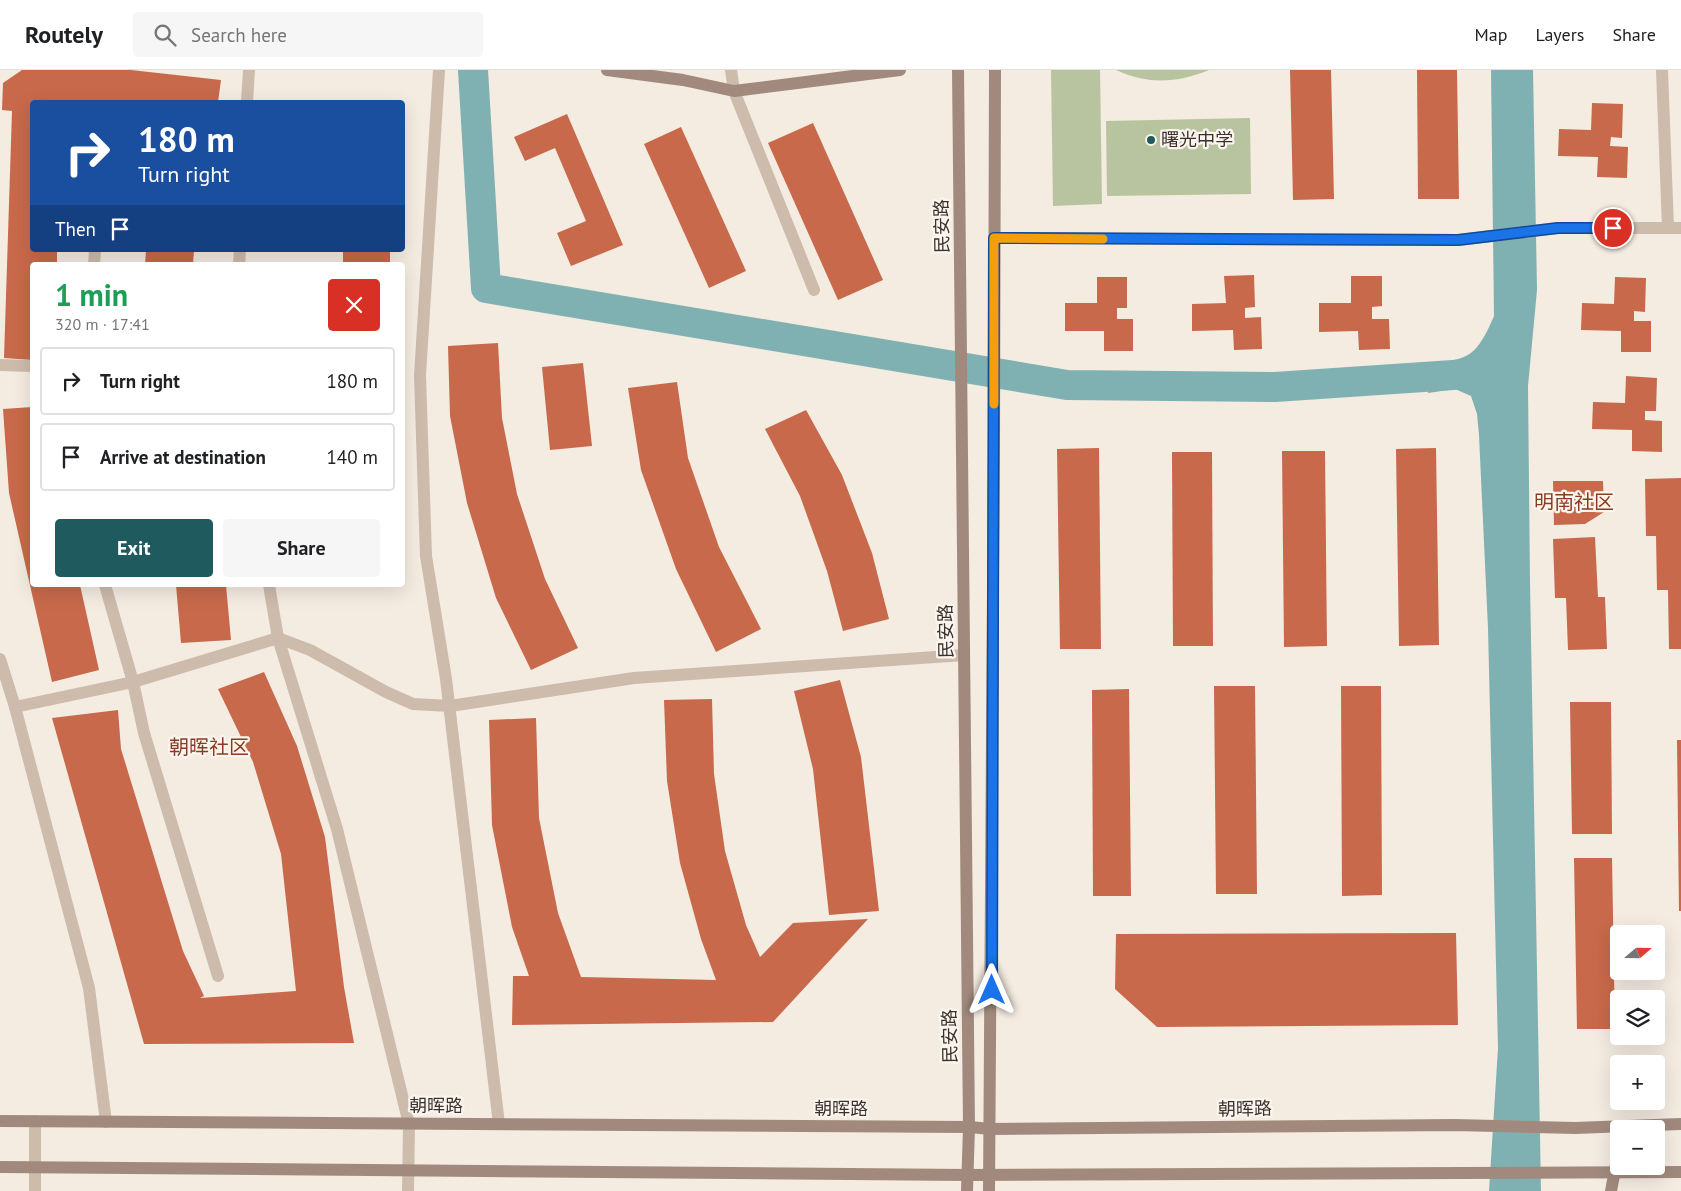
<!DOCTYPE html>
<html lang="en">
<head>
<meta charset="utf-8">
<style>
  body { margin:0; font-family:"PT Sans","Noto Sans SC",sans-serif; background:#f6f6f6; color:#202124; height:100vh; display:flex; flex-direction:column; font-size:19px; white-space:nowrap }
  * { box-sizing:border-box; margin:0 }
  p { font-size:16px; color:#757577 }
  .icon { flex:none; width:28px; height:28px; fill:none; stroke:currentColor; stroke-width:2; stroke-linecap:round; stroke-linejoin:round }
  .map { position:relative; flex:1; overflow:hidden }
  .drawer { position:absolute; left:30px; top:192px; width:375px; height:325px; display:flex; flex-direction:column; background:#fff; border-radius:5px; box-shadow:0 5px 20px #0002 }
  .drawer>* { flex:none }
  .top-card { position:absolute; left:30px; top:30px; width:375px; height:152px; border-radius:5px; box-shadow:0 5px 20px #0002; background:#1a4fa0; color:#fff; overflow:hidden }
  .needle { width:32px; rotate:70deg }
  .buttons { position:absolute; left:1610px; top:855px; display:grid; gap:10px }
  .buttons a { display:grid; place-items:center; width:55px; height:55px; border-radius:5px; background:#fff; box-shadow:0 5px 20px #0002; font-size:25px }
  .pin { position:absolute; display:grid; place-items:center; width:42px; height:42px; color:#fff; margin:-21px; border:2px solid #fff; border-radius:50%; box-shadow:0 1px 5px #0007 }
  .me { position:absolute; width:55px; margin:-28px; rotate:0deg; stroke-linejoin:round; filter:drop-shadow(0 0 4px #0008) }
  .turn { display:flex; align-items:center; gap:18px; height:105px; padding:0 25px; font-size:22px }
  .turn .icon { width:65px; height:65px; stroke-width:2.5 }
  .turn b { display:block; font-size:35px; line-height:42px }
  .then { display:flex; align-items:center; height:48px; padding:0 25px; background:#0003; gap:10px; font-size:19px }
  .round { display:grid; place-items:center; flex:none; width:52px; height:52px; border-radius:5px; background:#f6f6f6 }
  .headline { display:flex; align-items:center; justify-content:space-between; height:85px; padding:0 25px }
  h1 { font-size:30px; font-weight:800; line-height:38px; color:#1e9e55 }
  .action { display:flex; gap:10px; margin-top:auto; padding:10px 25px }
  .action a { flex:1; height:58px; border-radius:5px; background:#1f5a5e; color:#fff; font-size:20px; font-weight:800; line-height:58px; text-align:center }
  .action a+a { background:#f6f6f6; color:#202124 }
  ul { padding:0; list-style:none }
  li { display:flex; align-items:center; gap:15px; height:68px; margin:0 10px 8px; padding:0 15px; border:2px solid #e0e0e0; border-radius:5px }
  li div { flex:1 }
  li b { display:block; font-size:19px }
  li em { font-style:normal }
  header { display:flex; align-items:center; gap:30px; box-sizing:border-box; height:70px; padding:0 25px; background:#fff; border-bottom:1px solid #e0e0e0 }
  header strong { font-size:24px }
  nav { display:flex; gap:28px; margin-inline-start:auto; font-size:18px }
  .search { width:350px; height:45px; background:#f6f6f6; display:flex; align-items:center; gap:12px; box-sizing:border-box; padding:0 18px; border-radius:5px; color:#757577; font-size:19px }
  .map>svg:first-child { display:block }
</style>
</head>
<body>
<header>
<strong>Routely</strong>
<div class="search"><svg class="icon" aria-label="search" viewBox="0 0 24 24"><circle cx="10" cy="10" r="6"/><path d="M15 15l6 6"/></svg>Search here</div>
<nav><a>Map</a><a>Layers</a><a>Share</a></nav>
</header>
<div class="map">
<svg width="1681" height="1121" viewBox="0 0 1681 1121">
  <rect width="100%" height="100%" fill="#f4ebe1"/>
  <g fill="#b8c4a0">
    <path d="M 1051,0 L 1100,0 L 1102,134 L 1053,136 Z"/>
    <path d="M 1116,0 L 1209,0 C 1177,13 1149,15 1116,0 Z"/>
    <path d="M 1250,48 L 1251,124 L 1107,126 L 1106,51 Z"/>
  </g>
  <path fill="#7fb0b2" d="M 1491,0 L 1533,0 L 1537,220 L 1528,316 L 1530,513 L 1541,1121 L 1489,1121 L 1498,978 L 1488,558 L 1479,365 L 1477,344 L 1471,326 L 1455,319 L 1428,323 L 1427,293 C 1470,291 1477,285 1494,246 Z"/>
  <g fill="none" stroke-linecap="round" stroke-linejoin="round">
    <path stroke="#7fb0b2" stroke-width="30" d="M 473,0 L 486,218 L 1067,315 L 1275,317 L 1468,304"/>
  </g>
  <g fill="#c8694b">
    <path d="M 22,0 L 131,0 L 221,10 L 218,32 L 32,32 L 32,180 L 57,180 L 57,195 L 32,195 L 32,290 L 4,288 L 12,41 L 2,40 L 3,13 Z"/>
    <path d="M 1290,0 L 1331,0 L 1334,129 L 1293,130 Z"/>
    <path d="M 1417,0 L 1457,0 L 1459,129 L 1418,129 Z"/>
    <path d="M 1592,33 L 1623,34 L 1622,68 L 1611,67 L 1610,76 L 1628,77 L 1627,108 L 1597,107 L 1598,87 L 1558,86 L 1559,59 L 1591,60 Z"/>
    <path d="M 567,44 L 623,175 L 571,196 L 557,163 L 586,151 L 555,78 L 525,91 L 514,67 Z"/>
    <path d="M 813,53 L 883,210 L 838,230 L 768,73 Z"/>
    <path d="M 681,57 L 746,201 L 709,218 L 644,74 Z"/>
    <path d="M 146,180 L 194,180 L 193,195 L 145,195 Z"/>
    <rect x="343" y="180" width="47" height="15"/>
    <path d="M 1254,205 L 1255,237 L 1245,238 L 1245,248 L 1261,247 L 1262,279 L 1234,280 L 1233,260 L 1192,261 L 1192,234 L 1226,233 L 1224,206 Z"/>
    <path d="M 1351,206 L 1382,206 L 1382,236 L 1372,237 L 1372,249 L 1389,249 L 1390,279 L 1359,280 L 1358,261 L 1319,262 L 1319,233 L 1351,233 Z"/>
    <path d="M 1097,207 L 1127,207 L 1127,238 L 1117,238 L 1117,249 L 1133,249 L 1133,281 L 1104,281 L 1104,261 L 1065,261 L 1065,233 L 1097,233 Z"/>
    <path d="M 1615,207 L 1646,208 L 1645,242 L 1634,241 L 1634,251 L 1651,251 L 1651,282 L 1621,282 L 1621,261 L 1581,260 L 1582,233 L 1614,234 Z"/>
    <path d="M 498,273 L 502,348 L 517,424 L 545,509 L 578,578 L 531,600 L 496,528 L 467,433 L 450,346 L 448,276 Z"/>
    <path d="M 583,293 L 592,376 L 550,380 L 542,297 Z"/>
    <path d="M 1626,306 L 1657,308 L 1656,341 L 1645,341 L 1645,350 L 1662,351 L 1662,382 L 1632,381 L 1632,360 L 1592,359 L 1593,332 L 1625,333 Z"/>
    <path d="M 677,312 L 688,388 L 719,477 L 761,559 L 716,582 L 676,499 L 641,400 L 628,318 Z"/>
    <path d="M 32,337 L 32,515 L 80,515 L 99,600 L 52,612 L 9,423 L 3,339 Z"/>
    <path d="M 806,340 L 842,405 L 872,483 L 889,549 L 843,561 L 827,501 L 800,426 L 765,359 Z"/>
    <path d="M 1099,378 L 1101,579 L 1060,579 L 1057,379 Z"/>
    <path d="M 1436,378 L 1439,575 L 1399,576 L 1396,379 Z"/>
    <path d="M 1282,381 L 1325,381 L 1327,576 L 1284,577 Z"/>
    <path d="M 1172,382 L 1212,382 L 1213,576 L 1173,576 Z"/>
    <path d="M 1681,408 L 1681,579 L 1669,579 L 1668,520 L 1657,520 L 1656,466 L 1646,466 L 1645,409 Z"/>
    <path d="M 1553,411 L 1603,411 L 1604,442 L 1585,454 L 1554,455 Z"/>
    <path d="M 1595,467 L 1598,527 L 1605,527 L 1607,579 L 1568,580 L 1566,528 L 1555,528 L 1553,469 Z"/>
    <path d="M 176,515 L 226,515 L 231,570 L 181,573 Z"/>
    <path d="M 264,602 L 297,676 L 325,767 L 344,917 L 354,973 L 144,974 L 52,648 L 118,640 L 121,679 L 183,881 L 204,926 L 200,928 L 296,921 L 281,784 L 253,692 L 218,619 Z"/>
    <path d="M 840,610 L 861,687 L 879,841 L 829,845 L 813,699 L 794,621 Z"/>
    <path d="M 1214,616 L 1255,616 L 1257,824 L 1216,824 Z"/>
    <path d="M 1341,616 L 1381,616 L 1382,825 L 1342,826 Z"/>
    <path d="M 1129,619 L 1131,826 L 1093,826 L 1092,620 Z"/>
    <path d="M 712,629 L 714,704 L 725,781 L 746,855 L 760,887 L 793,853 L 868,849 L 773,952 L 512,955 L 513,906 L 529,906 L 512,857 L 492,755 L 489,650 L 536,648 L 539,748 L 558,843 L 581,907 L 716,910 L 701,869 L 680,793 L 667,711 L 664,630 Z"/>
    <path d="M 1570,632 L 1611,632 L 1612,764 L 1572,764 Z"/>
    <path d="M 1677,670 L 1681,670 L 1681,841 L 1679,841 Z"/>
    <path d="M 1574,788 L 1612,788 L 1615,959 L 1577,959 Z"/>
    <path d="M 1456,863 L 1458,955 L 1157,957 L 1115,919 L 1116,864 Z"/>
  </g>
  <g fill="none" stroke-linecap="round" stroke-linejoin="round">
    <g stroke="#cdbbac" stroke-width="12">
      <path d="M 439,0 L 420,306 L 426,486 L 446,609 L 499,1054"/>
      <path d="M 731,0 L 734,21 L 814,220"/>
      <path d="M 1662,0 L 1668,158"/>
      <path d="M 247,32 L 249,0"/>
      <path d="M 94,195 L 95,180"/>
      <path d="M 239,195 L 240,180"/>
      <path d="M 0,295 L 32,296"/>
      <path d="M 105,515 L 133,612 L 144,663 L 218,906"/>
      <path d="M 269,515 L 278,568 L 337,759 L 409,1054"/>
      <path d="M 15,637 L 133,612 L 278,568 L 310,580 L 386,622 L 413,634 L 450,636 L 634,608 L 964,585"/>
    </g>
    <g stroke="#cdbbac" stroke-width="12">
      <path d="M 994,168 L 1458,170 L 1558,158 L 1681,158"/>
      <path d="M 0,589 L 15,637 L 89,918 L 106,1052"/>
      <path d="M 35,1051 L 35,1121"/>
      <path d="M 408,1121 L 409,1054"/>
    </g>
    <g stroke="#a18a7d" stroke-width="12">
      <path d="M 607,0 L 683,10 L 734,21 L 900,0"/>
      <path d="M 958,0 L 969,1057 L 967,1121"/>
      <path d="M 0,1051 L 969,1057 L 991,1059 L 1455,1055 L 1575,1058 L 1681,1054"/>
      <path d="M 0,1097 L 967,1105 L 1681,1102"/>
      <path d="M 989,1121 L 994,366 L 995,0"/>
      <path d="M 1611,1121 L 1619,1079"/>
    </g>
  </g>
  <g fill="none" stroke-linecap="round" stroke-linejoin="round">
    <defs>
      <path id="route" d="M 992,920 L 994,168 L 1458,170 L 1558,158 L 1613,158"/>
    </defs>
    <use href="#route" stroke="#114b97" stroke-width="12"/>
    <use href="#route" stroke="#1a73e8" stroke-width="9"/>
    <path stroke="#f59e0b" stroke-width="9" d="M 994,334 L 994,168 L 1103,169"/>
  </g>
  <circle fill="#1f5a5e" stroke="#fbf5ee" stroke-width="2" cx="1151" cy="70" r="5"/>
  <g text-anchor="middle" stroke-width="4.5" stroke-linejoin="round" paint-order="stroke">
    <g font-size="18" fill="#3b302b" stroke="#fbf5ee" text-anchor="start">
      <text x="1161" y="76">曙光中学</text>
    </g>
    <g font-size="18" fill="#3b302b" stroke="#fbf5ee">
      <text transform="translate(942 156) rotate(-91)" y="6">民安路</text>
      <text transform="translate(946 561) rotate(-91)" y="6">民安路</text>
      <text transform="translate(950 966) rotate(-91)" y="6">民安路</text>
      <text x="436" y="1042">朝晖路</text>
      <text x="841" y="1045">朝晖路</text>
      <text transform="translate(1245 1039) rotate(-1)" y="6">朝晖路</text>
    </g>
    <g font-size="20" fill="#8c3b22" stroke="#fbf5ee">
      <text x="1574" y="439">明南社区</text>
      <text x="209" y="684">朝晖社区</text>
    </g>
  </g>
</svg>
<div class="buttons">
<a><svg class="needle" viewBox="-14 -14 28 28"><path d="M0-13l5 13h-10z" fill="#e53935"/><path d="M0 13l5-13h-10z" fill="#757577"/></svg></a>
<a><svg class="icon" aria-label="layers" viewBox="0 0 24 24"><path d="M12 4l9 5-9 5-9-5zM3 14l9 5 9-5"/></svg></a>
<a>+</a>
<a>−</a>
</div>
<div class="pin" style="left:1613px;top:158px;background:#d93025"><svg class="icon" aria-label="arrive" viewBox="0 0 24 24"><path d="M6 21V4h12l-3 4 3 4H6"/></svg></div>
<svg class="me" style="left:992px;top:920px" viewBox="-20 -20 40 40"><path d="M0-17L14 15 0 8-14 15z" fill="#1a73e8" stroke="#fff" stroke-width="4"/></svg>
<div class="top-card">
<div class="turn"><svg class="icon" aria-label="right" viewBox="0 0 24 24"><path d="M7 20v-9h11M14 6l5 5-5 5"/></svg><div><b>180 m</b>Turn right</div></div>
<div class="then">Then<svg class="icon" aria-label="arrive" viewBox="0 0 24 24"><path d="M6 21V4h12l-3 4 3 4H6"/></svg></div>
</div>
<section class="drawer">
<div class="headline"><div><h1>1 min</h1><p>320 m · 17:41</p></div><a class="round" style="background:#d93025;color:#fff"><svg class="icon" aria-label="close" viewBox="0 0 24 24"><path d="M6 6l12 12M18 6L6 18"/></svg></a></div>
<ul>
<li><svg class="icon" aria-label="right" viewBox="0 0 24 24"><path d="M7 20v-9h11M14 6l5 5-5 5"/></svg><div><b>Turn right</b></div><em>180 m</em></li>
<li><svg class="icon" aria-label="arrive" viewBox="0 0 24 24"><path d="M6 21V4h12l-3 4 3 4H6"/></svg><div><b>Arrive at destination</b></div><em>140 m</em></li>
</ul>
<div class="action"><a>Exit</a><a>Share</a></div>
</section>
</div>
</body>
</html>
